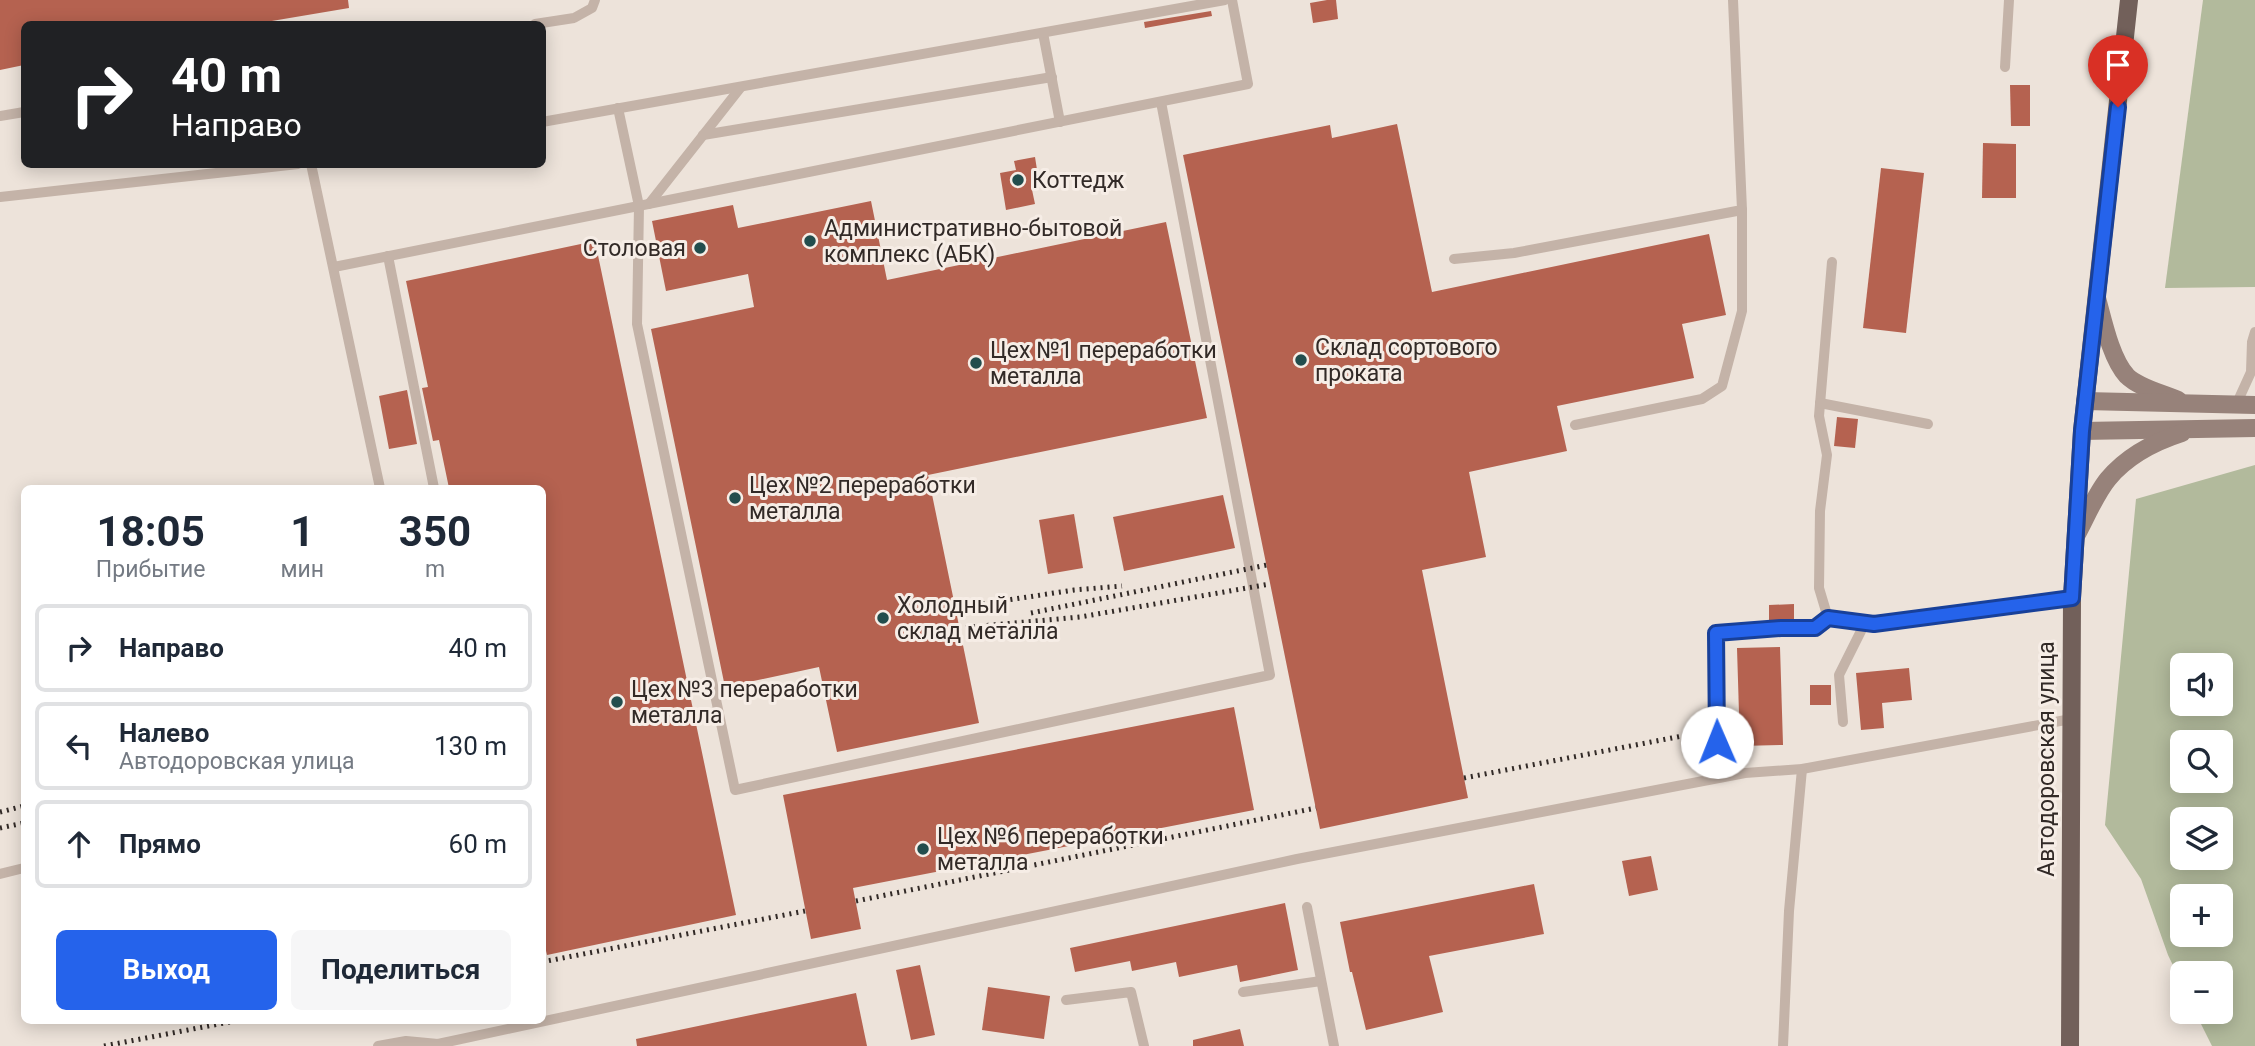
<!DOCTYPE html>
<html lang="ru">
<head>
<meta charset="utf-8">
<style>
  body { margin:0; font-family:Roboto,sans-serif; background:#f6f6f7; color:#1f2937; height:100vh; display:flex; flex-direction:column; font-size:26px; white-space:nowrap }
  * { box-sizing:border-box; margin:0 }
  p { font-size:23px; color:#747a83 }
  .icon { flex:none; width:38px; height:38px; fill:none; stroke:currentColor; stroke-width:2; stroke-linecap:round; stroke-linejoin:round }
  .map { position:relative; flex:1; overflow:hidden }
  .panel { position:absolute; left:21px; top:485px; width:525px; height:539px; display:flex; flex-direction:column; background:#fff; border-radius:10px; box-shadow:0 4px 18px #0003 }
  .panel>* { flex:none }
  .hud { position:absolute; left:21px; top:21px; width:525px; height:147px; border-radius:10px; box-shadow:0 4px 18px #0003; background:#202124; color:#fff; overflow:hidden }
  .tools { position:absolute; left:2170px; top:653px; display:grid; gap:14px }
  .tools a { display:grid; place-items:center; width:63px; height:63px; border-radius:10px; background:#fff; box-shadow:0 4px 18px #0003; font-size:35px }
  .pin { position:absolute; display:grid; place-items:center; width:60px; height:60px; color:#fff; margin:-72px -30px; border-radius:50% 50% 50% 0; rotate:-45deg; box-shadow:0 0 7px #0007 }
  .pin .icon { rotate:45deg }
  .me { position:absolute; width:77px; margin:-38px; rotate:359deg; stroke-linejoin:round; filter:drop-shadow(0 0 5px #0008) }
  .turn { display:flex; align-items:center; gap:24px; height:147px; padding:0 35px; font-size:32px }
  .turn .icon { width:91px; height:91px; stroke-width:2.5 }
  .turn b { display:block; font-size:49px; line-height:60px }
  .eta { display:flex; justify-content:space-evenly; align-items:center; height:119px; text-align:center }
  .eta b { font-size:42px; font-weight:700; line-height:49px }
  .cta { display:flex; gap:14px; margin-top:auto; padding:14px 35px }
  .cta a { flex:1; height:80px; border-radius:10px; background:#2563eb; color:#fff; font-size:28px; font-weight:700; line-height:80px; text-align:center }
  .cta a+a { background:#f6f6f7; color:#1f2937 }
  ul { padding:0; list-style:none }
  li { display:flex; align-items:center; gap:21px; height:88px; margin:0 14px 10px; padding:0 21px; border:4px solid #e0e1e3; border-radius:10px }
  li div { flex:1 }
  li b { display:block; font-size:26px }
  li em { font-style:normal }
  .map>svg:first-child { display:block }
</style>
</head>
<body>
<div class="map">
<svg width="2255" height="1046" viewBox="0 0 2255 1046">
  <rect width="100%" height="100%" fill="#ede3da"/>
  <g fill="#b2ba9c" fill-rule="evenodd">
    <path d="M 2203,0 L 2255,0 L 2255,287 L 2165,288 Z"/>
    <path d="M 2255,465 L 2255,1046 L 2212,1046 L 2195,1012 L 2221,1012 L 2221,973 L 2182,973 L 2182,984 L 2168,955 L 2141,879 L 2105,825 L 2136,499 ZM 2221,665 L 2221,704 L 2182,704 L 2182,665 ZM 2182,742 L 2221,742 L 2221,780 L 2182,780 ZM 2182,819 L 2221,819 L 2221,858 L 2182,858 ZM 2182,896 L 2221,896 L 2221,934 L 2182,934 Z"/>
  </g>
  <g fill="#b56250">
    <path d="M 0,0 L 348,0 L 349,8 L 254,24 L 24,24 L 24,65 L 0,70 Z"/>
    <path d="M 1327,0 L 1336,0 L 1338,19 L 1313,23 L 1310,3 Z"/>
    <path d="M 1211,11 L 1212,16 L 1145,28 L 1144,22 Z"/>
    <path d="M 2010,85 L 2030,85 L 2030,126 L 2011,126 Z"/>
    <path d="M 1397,124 L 1432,292 L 1709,234 L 1726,315 L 1682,324 L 1694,378 L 1557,406 L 1567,451 L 1469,472 L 1486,557 L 1422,570 L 1468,798 L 1320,829 L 1183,155 L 1330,125 L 1332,138 Z"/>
    <path d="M 1983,143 L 2016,144 L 2016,198 L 1982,198 Z"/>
    <path d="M 1035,157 L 1038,176 L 1031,185 L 1035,204 L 1006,210 L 1000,173 L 1016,170 L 1014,161 Z"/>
    <path d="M 1881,168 L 1924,173 L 1906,333 L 1863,328 Z"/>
    <path d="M 871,201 L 887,280 L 1166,222 L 1207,418 L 928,475 L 979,723 L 837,752 L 819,667 L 725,687 L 651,329 L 754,307 L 748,274 L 666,291 L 652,221 L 733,205 L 738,228 Z"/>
    <path d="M 595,241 L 736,915 L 547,955 L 542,934 L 542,488 L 449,488 L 439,440 L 433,441 L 422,388 L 428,387 L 406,281 Z"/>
    <path d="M 407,390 L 417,444 L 389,449 L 379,396 Z"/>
    <path d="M 1837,417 L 1858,419 L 1855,448 L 1834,446 Z"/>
    <path d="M 1223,495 L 1235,548 L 1124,571 L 1113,517 Z"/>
    <path d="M 1074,514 L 1083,568 L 1048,574 L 1039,520 Z"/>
    <path d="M 1794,604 L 1794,620 L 1769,621 L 1769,605 Z"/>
    <path d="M 1780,647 L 1783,745 L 1740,746 L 1737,648 Z"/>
    <path d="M 1909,668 L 1912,700 L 1882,703 L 1884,728 L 1861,730 L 1856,673 Z"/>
    <rect x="1810" y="685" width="21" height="20"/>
    <path d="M 1234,707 L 1254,810 L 853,888 L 861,929 L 811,939 L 783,795 Z"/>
    <path d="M 1651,856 L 1658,890 L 1629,896 L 1622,861 Z"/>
    <path d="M 1534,884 L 1544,934 L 1429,956 L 1443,1012 L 1366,1030 L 1352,972 L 1350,972 L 1340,922 Z"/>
    <path d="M 1285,903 L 1298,970 L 1240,982 L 1237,965 L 1179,977 L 1176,962 L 1132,971 L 1130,961 L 1075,972 L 1070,948 Z"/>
    <path d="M 920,965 L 935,1035 L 911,1040 L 896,970 Z"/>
    <path d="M 988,987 L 1050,996 L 1044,1039 L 982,1030 Z"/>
    <path d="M 856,993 L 867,1046 L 637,1046 L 636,1039 Z"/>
    <path d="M 1240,1029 L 1244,1046 L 1193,1046 L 1193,1040 Z"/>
  </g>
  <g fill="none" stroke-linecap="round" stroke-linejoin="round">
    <g stroke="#c4b3a8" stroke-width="10">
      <path d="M 535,24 L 574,18 L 592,8 L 595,0"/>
      <path d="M 1043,33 L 1060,122"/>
      <path d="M 2005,67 L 2009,0"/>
      <path d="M 618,108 L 639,206 L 637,324 L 735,790 L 1270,675 L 1161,102"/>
      <path d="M 0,116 L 24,112"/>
      <path d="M 542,122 L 1225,0"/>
      <path d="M 703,135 L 1052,77"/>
      <path d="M 311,164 L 380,488"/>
      <path d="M 0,197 L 298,164"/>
      <path d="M 649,204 L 741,87"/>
      <path d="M 388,256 L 434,488"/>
      <path d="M 1454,259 L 1514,253 L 1742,210 L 1733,0"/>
      <path d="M 1832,262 L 1819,416 L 1827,455 L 1820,511 L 1819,588 L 1828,618 L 1874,624 L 2072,598"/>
      <path d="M 334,267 L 1248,84 L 1232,0"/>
      <path d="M 1820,403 L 1928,424"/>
      <path d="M 2236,405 L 2251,372 L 2252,342 L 2255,332"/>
      <path d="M 1575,425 L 1702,399 L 1722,386 L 1742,311 L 1742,210"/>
      <path d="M 1843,722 L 1839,675 L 1865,623"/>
      <path d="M 1717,742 L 1716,633 L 1781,628 L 1816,628 L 1828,618"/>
      <path d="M 0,874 L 24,868"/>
      <path d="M 1307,907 L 1334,1046"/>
      <path d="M 1243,992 L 1321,981"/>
      <path d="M 1066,1000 L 1131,992 L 1144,1046"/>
      <path d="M 378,1046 L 406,1041 L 438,1044 L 1297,859 L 1745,773 L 1802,769 L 2071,719"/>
      <path d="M 1783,1046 L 1789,911 L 1802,769"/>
    </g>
    <g stroke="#97827a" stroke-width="18">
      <path d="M 2097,298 C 2103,320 2111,359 2127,376 C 2139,388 2163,393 2178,400"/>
      <path d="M 2085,401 L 2255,405"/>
      <path d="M 2082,431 L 2255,428"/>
      <path d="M 2076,536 C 2086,518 2095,495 2108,479 C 2127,456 2154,442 2182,433"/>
    </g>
    <path stroke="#72605a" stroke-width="18" d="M 2070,1046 L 2072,598 L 2082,431 L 2129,0"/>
    <g stroke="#322a27" stroke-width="5" stroke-dasharray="2 5" stroke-linecap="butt">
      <path d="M 955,608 L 1074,590 L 1122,586"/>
      <path d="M 1031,613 L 1267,565"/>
      <path d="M 959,628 L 1080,617 L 1270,584"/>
      <path d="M 1464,778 L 1703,732"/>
      <path d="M 0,812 L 24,806"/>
      <path d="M 0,828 L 24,823"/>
      <path d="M 856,901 L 1316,808"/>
      <path d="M 542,962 L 805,911"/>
      <path d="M 104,1046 L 240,1020"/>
    </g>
  </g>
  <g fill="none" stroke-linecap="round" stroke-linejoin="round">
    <defs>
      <path id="route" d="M 1717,742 L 1716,633 L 1781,628 L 1815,628 L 1828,618 L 1874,624 L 2072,598 L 2082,431 L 2118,107"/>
    </defs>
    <use href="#route" stroke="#184099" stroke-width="18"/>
    <use href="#route" stroke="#2563eb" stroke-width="12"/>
  </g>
  <g fill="#224d4d" stroke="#f6ede6" stroke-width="2.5">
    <circle cx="1018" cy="180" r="7"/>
    <circle cx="810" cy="241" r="7"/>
    <circle cx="700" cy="248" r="7"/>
    <circle cx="1301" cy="360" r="7"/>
    <circle cx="976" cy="363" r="7"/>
    <circle cx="735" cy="498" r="7"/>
    <circle cx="883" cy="618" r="7"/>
    <circle cx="617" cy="702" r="7"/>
    <circle cx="923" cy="849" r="7"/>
  </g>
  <g text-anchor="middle" stroke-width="6" stroke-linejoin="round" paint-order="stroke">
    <g font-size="23" fill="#322a27" stroke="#f6ede6" text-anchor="start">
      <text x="1032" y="188">Коттедж</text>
      <text x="824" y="236">Административно-бытовой<tspan x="824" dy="26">комплекс (АБК)</tspan></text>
      <text x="686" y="256" text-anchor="end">Столовая</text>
      <text x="1315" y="355">Склад сортового<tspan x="1315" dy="26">проката</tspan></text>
      <text x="990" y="358">Цех №1 переработки<tspan x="990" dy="26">металла</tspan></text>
      <text x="749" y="493">Цех №2 переработки<tspan x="749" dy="26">металла</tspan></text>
      <text x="897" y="613">Холодный<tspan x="897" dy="26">склад металла</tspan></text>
      <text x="631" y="697">Цех №3 переработки<tspan x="631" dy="26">металла</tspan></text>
      <text x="937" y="844">Цех №6 переработки<tspan x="937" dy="26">металла</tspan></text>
    </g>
    <g font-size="23" fill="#322a27" stroke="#f6ede6">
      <text transform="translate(2046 759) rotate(-90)" y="8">Автодоровская улица</text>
    </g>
  </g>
</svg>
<div class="tools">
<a><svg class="icon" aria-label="sound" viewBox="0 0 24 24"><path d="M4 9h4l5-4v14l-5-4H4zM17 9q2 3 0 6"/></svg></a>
<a><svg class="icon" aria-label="search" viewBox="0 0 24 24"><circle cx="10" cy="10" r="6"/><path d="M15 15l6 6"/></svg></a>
<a><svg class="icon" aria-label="layers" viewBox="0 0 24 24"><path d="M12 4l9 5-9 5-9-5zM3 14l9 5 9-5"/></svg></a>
<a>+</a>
<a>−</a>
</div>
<div class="pin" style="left:2118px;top:107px;background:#d93025"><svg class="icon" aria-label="arrive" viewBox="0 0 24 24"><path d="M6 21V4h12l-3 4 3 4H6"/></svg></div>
<svg class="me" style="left:1717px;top:742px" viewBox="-20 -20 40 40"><circle r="19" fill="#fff"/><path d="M0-13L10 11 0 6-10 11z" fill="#2563eb"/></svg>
<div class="hud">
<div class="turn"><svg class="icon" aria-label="right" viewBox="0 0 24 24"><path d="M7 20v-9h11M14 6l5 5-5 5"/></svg><div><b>40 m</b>Направо</div></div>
</div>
<section class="panel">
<div class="eta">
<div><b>18:05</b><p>Прибытие</p></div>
<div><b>1</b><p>мин</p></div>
<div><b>350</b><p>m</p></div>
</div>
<ul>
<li><svg class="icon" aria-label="right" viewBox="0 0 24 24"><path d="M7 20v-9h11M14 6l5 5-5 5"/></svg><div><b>Направо</b></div><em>40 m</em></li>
<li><svg class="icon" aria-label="left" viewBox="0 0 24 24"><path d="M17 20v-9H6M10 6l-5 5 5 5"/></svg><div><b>Налево</b><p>Автодоровская улица</p></div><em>130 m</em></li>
<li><svg class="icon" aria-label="ahead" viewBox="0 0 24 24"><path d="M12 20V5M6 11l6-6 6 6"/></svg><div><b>Прямо</b></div><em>60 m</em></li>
</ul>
<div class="cta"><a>Выход</a><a>Поделиться</a></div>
</section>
</div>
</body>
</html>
